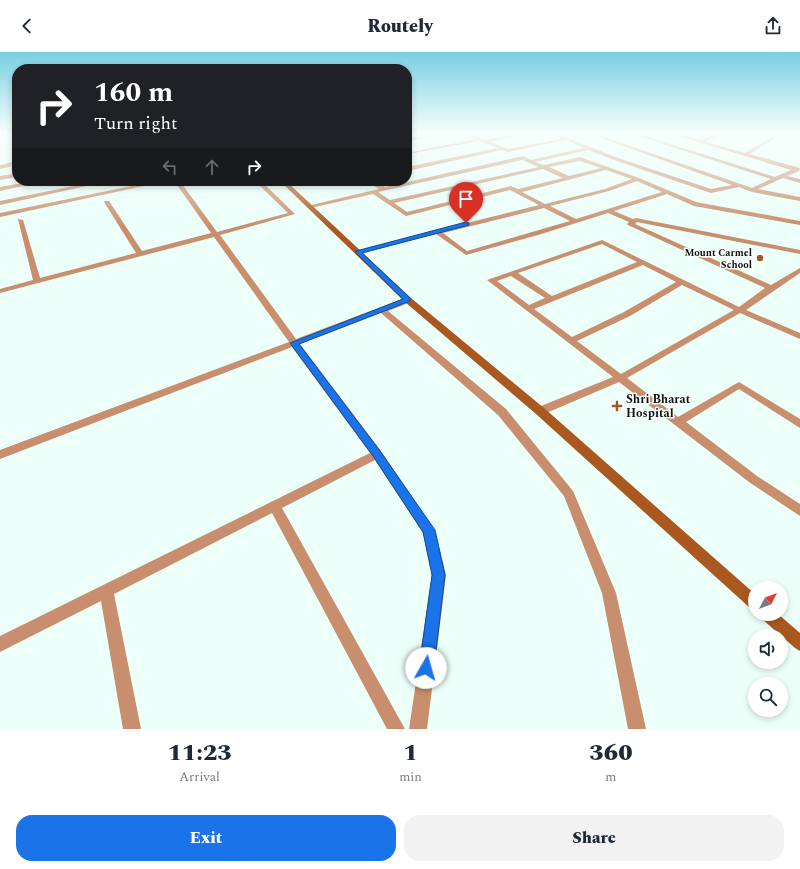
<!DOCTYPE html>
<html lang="en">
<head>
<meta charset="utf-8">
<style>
  body { margin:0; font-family:Spectral,serif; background:#f2f2f3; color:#1f2937; height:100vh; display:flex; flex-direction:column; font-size:15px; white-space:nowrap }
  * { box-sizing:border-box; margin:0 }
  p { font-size:13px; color:#747a83 }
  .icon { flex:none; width:22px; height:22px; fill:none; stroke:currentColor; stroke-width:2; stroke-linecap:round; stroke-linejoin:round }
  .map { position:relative; height:677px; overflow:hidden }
  .side { display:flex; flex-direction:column; background:#fff; flex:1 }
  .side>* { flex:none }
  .hud { position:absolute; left:12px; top:12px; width:400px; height:122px; border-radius:16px; box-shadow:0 2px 6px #0003; background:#202124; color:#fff; overflow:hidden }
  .needle { width:26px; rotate:49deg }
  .fabs { position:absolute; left:748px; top:529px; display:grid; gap:8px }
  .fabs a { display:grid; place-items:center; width:40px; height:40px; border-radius:50%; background:#fff; box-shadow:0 2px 6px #0003; font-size:20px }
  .pin { position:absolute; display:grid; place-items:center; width:34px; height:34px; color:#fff; margin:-41px -17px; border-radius:50% 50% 50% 0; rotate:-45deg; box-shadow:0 0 4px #0007 }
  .pin .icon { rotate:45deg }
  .me { position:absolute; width:44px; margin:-22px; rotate:7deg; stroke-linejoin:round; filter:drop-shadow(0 0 3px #0008) }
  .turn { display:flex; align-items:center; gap:14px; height:84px; padding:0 16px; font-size:18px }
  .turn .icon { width:52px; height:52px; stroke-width:2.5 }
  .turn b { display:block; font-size:28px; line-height:34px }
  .lanes { display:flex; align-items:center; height:38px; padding:0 16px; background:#0003; justify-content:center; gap:20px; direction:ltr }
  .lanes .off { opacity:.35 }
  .eta { display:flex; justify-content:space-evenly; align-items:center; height:68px; text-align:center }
  .eta b { font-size:24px; font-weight:800; line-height:28px }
  .action { display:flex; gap:8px; margin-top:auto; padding:8px 16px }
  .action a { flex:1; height:46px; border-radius:16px; background:#1a73e8; color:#fff; font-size:16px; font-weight:800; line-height:46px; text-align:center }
  .action a+a { background:#f2f2f3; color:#1f2937 }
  header { display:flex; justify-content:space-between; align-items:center; height:52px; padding:0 16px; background:#fff; font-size:18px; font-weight:800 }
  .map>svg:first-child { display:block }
</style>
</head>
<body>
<header><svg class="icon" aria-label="back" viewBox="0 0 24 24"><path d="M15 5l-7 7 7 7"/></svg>Routely<svg class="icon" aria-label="share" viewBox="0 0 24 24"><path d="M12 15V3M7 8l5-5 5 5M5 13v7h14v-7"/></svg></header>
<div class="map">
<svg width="800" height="677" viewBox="0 0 800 677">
  <rect width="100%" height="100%" fill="#ecfff9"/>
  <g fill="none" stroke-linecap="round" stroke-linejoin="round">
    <g fill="#c88e6d" fill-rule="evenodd">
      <path d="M 0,80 L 7,80 L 0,82 Z"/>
      <path d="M 446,80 L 455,80 L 407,89 L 407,87 Z"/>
      <path d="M 460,80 L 466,80 L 485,88 L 526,80 L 534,80 L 490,90 L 508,97 L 561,87 L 547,80 L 553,80 L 618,106 L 711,137 L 732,133 L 584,80 L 590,80 L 752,136 L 771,127 L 626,80 L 632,80 L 775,125 L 791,118 L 665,80 L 672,80 L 701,88 L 719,80 L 724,80 L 705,90 L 745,101 L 781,80 L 786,80 L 749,102 L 800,116 L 799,119 L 787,124 L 800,127 L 800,131 L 783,126 L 758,137 L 800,145 L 800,149 L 752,140 L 739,135 L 711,141 L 614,108 L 588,98 L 535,110 L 544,113 L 580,105 L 639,126 L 696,150 L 800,169 L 800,173 L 694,154 L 667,142 L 614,159 L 633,167 L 636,166 L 800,198 L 800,202 L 637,170 L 635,172 L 771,233 L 800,216 L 800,221 L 746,258 L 800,281 L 800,287 L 740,261 L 627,326 L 678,365 L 739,330 L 800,367 L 800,376 L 739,337 L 686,370 L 757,424 L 800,452 L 800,464 L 749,430 L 619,330 L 544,362 L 536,362 L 535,359 L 536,356 L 613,325 L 487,228 L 602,188 L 739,255 L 765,236 L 628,173 L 627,172 L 629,170 L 608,161 L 538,183 L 466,203 L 436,182 L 358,202 L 354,200 L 433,179 L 434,178 L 439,178 L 539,153 L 510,138 L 406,164 L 373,142 L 310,156 L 307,154 L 379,137 L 367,129 L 374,129 L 385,135 L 523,104 L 531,108 L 584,96 L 566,88 L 508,100 L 502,98 L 407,119 L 407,115 L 498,96 L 479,89 L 414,101 L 412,100 L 475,87 ZM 522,108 L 539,115 L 390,148 L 378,140 ZM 580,109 L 601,116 L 569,124 L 549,115 ZM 543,117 L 563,126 L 518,137 L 511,134 L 407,160 L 394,151 ZM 606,118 L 632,127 L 605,137 L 545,152 L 522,140 ZM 637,129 L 662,140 L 576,167 L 550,154 L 609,139 ZM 544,156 L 570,169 L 467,199 L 443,181 ZM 602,192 L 637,210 L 552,244 L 518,221 ZM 643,213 L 676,230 L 624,260 L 572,285 L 534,257 ZM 511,224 L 545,246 L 529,253 L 497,229 ZM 682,233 L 734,258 L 621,322 L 577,289 L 630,264 Z"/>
      <path d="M 17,109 L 17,113 L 0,117 L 0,113 Z"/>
      <path d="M 17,121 L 17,125 L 0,128 L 0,124 Z"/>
      <path d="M 33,129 L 45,129 L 0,139 L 0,135 Z"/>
      <path d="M 98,129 L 109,129 L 0,153 L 0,149 Z"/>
      <path d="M 156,129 L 167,129 L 0,165 L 0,161 Z"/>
      <path d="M 255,129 L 261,129 L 295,162 L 220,183 L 296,287 L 405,246 L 411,246 L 411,250 L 388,259 L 506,357 L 573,439 L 616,541 L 646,677 L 628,677 L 602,541 L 564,444 L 498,363 L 381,261 L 300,292 L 381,399 L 435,479 L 446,523 L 427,677 L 409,677 L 432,523 L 423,481 L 375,408 L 282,456 L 405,677 L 387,677 L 272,461 L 114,542 L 141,677 L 123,677 L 101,549 L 0,600 L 0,584 L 370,401 L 292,295 L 0,407 L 0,398 L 289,290 L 214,185 L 0,241 L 0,237 L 33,228 L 18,167 L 23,168 L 40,226 L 136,201 L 104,150 L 105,149 L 109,149 L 142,199 L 211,181 L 177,133 L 178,132 L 182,132 L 217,180 L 288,161 Z"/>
    </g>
    <g fill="#aa581f" fill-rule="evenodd">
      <path d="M 280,129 L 286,129 L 411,246 L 544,356 L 755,542 L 755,558 L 750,556 L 536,362 L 405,250 Z"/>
      <path d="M 760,562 L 778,562 L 800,581 L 800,599 L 795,596 L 762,567 Z"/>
    </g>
  </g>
  <linearGradient id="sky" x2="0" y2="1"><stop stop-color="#79cfe2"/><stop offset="0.46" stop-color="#f6fffc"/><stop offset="1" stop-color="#f6fffc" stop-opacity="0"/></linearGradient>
  <rect width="800" height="175" fill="url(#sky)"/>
  <path fill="#1a73e8" stroke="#114b97" d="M 466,170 L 469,171 L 469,173 L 362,201 L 410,246 L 410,249 L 299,292 L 380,399 L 435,478 L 445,523 L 434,616 L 432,621 L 426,623 L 421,621 L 419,616 L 432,523 L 423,480 L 373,404 L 290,291 L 403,247 L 356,201 L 356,199 Z"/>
  <g fill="#9e592d" stroke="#fff" stroke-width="1.5">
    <circle cx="760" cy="206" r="4"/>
    <path d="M615 348h4v4h4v4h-4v4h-4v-4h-4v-4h4z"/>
  </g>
  <g text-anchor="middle" stroke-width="3" stroke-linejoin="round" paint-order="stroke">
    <g font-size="10" font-weight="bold" fill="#081310" stroke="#fff" text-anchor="end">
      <text x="752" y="204">Mount Carmel<tspan x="752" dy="12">School</tspan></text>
    </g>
    <g font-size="12" font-weight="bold" fill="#081310" stroke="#fff" text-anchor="start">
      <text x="626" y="351">Shri Bharat<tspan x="626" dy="14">Hospital</tspan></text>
    </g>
  </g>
</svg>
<div class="fabs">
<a><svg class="needle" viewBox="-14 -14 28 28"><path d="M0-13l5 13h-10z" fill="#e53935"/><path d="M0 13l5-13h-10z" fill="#747a83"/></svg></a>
<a><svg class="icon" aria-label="sound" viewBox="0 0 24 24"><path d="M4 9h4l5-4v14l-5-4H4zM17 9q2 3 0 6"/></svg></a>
<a><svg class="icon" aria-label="search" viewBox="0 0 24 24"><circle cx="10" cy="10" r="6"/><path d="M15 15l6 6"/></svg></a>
</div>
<div class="pin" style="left:466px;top:171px;background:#d93025"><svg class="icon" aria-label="arrive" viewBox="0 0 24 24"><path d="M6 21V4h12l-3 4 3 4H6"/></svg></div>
<svg class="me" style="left:426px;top:616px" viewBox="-20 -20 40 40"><circle r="19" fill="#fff"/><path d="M0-13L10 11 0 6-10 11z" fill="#1a73e8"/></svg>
<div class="hud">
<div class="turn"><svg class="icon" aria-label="right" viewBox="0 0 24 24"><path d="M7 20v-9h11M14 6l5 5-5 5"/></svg><div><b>160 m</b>Turn right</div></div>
<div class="lanes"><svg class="icon off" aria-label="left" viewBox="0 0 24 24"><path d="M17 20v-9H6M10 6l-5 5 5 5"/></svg><svg class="icon off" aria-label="ahead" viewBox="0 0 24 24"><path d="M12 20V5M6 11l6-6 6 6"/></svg><svg class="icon" aria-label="right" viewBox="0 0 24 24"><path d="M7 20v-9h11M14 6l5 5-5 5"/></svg></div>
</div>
</div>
<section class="side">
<div class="eta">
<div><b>11:23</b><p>Arrival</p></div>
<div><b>1</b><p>min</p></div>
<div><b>360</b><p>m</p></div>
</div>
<div class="action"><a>Exit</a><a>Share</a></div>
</section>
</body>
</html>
